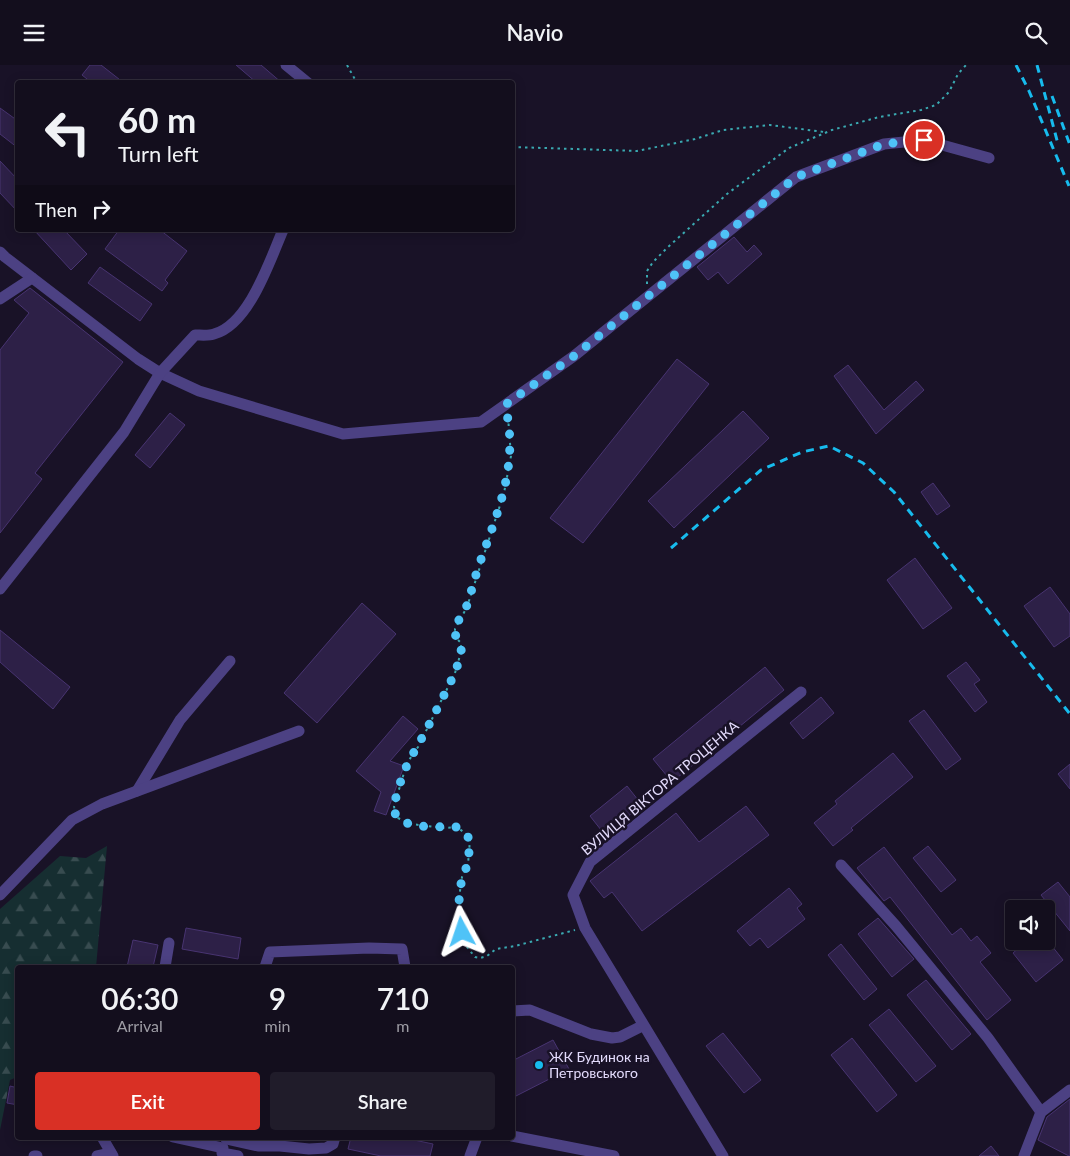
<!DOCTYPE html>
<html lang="en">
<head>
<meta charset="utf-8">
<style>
  body { margin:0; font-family:Lato,sans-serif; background:#201c2a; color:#f1f3f6; height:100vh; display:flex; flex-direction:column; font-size:19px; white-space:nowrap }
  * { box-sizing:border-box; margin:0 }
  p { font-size:16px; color:#9d9ca4 }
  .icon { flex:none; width:28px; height:28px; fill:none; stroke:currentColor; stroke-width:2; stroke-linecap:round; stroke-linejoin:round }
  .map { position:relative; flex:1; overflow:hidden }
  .drawer { position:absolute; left:15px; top:900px; width:500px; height:175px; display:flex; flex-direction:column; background:#130e1d; border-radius:5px; box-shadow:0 2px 12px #0003,0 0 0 1px #322e3b }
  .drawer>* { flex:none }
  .top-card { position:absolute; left:15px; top:15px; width:500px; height:152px; border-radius:5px; box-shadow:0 2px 12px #0003,0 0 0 1px #322e3b; background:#130e1d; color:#f1f3f6; overflow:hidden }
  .controls { position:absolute; left:1005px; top:835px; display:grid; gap:10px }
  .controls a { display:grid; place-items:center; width:50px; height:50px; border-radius:5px; background:#130e1d; box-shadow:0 2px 12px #0003,0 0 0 1px #322e3b; font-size:25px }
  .pin { position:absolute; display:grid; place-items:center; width:42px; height:42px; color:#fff; margin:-21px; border:2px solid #fff; border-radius:50%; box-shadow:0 1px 5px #0007 }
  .me { position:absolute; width:55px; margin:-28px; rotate:355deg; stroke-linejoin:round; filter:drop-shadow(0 0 4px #0008) }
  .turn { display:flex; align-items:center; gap:18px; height:105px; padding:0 20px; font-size:22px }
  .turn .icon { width:65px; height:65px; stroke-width:2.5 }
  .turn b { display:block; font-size:35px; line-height:42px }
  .then { display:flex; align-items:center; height:48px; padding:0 20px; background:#0003; gap:10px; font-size:19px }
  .eta { display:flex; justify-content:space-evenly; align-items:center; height:85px; text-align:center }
  .eta b { font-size:30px; font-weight:600; line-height:35px }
  .cta { display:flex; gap:10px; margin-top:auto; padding:10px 20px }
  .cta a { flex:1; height:58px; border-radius:5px; background:#d93025; color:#fff; font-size:20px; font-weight:600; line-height:58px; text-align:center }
  .cta a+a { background:#201c2a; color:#f1f3f6 }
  header { display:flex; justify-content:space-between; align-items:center; height:65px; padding:0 20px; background:#130e1d; font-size:22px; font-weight:600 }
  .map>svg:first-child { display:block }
</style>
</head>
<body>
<header><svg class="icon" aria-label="menu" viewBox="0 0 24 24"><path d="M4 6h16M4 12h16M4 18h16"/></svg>Navio<svg class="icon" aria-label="search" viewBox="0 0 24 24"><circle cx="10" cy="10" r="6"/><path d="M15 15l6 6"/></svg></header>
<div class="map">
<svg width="1070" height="1091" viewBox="0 0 1070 1091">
  <defs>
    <pattern id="forest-firs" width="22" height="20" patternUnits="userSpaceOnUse" patternTransform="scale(1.25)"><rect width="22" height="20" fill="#162e31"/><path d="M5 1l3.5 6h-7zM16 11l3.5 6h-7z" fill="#384c50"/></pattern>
  </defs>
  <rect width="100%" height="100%" fill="#191227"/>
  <path fill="url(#forest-firs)" d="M 107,781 L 96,902 L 18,902 L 17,1012 L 10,1015 L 0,1065 L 0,844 L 60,791 L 86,793 Z"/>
  <g fill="#2d2047" stroke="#483471">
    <path d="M 90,0 L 101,0 L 124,18 L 92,18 L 82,10 Z"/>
    <path d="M 236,0 L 261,0 L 282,18 L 257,18 Z"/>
    <path d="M 0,43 L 18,56 L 18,83 L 0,69 Z"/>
    <path d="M 0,96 L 18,115 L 18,147 L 0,128 Z"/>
    <path d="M 34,165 L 64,165 L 87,189 L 71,205 Z"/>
    <path d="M 119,165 L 160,165 L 187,186 L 165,215 L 168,218 L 162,226 L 105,184 Z"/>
    <path d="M 734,172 L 747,187 L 754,180 L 762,189 L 728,219 L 718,207 L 708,215 L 697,202 Z"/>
    <path d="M 100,202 L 152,239 L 140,256 L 88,218 Z"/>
    <path d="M 30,223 L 123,297 L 35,408 L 42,414 L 0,468 L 0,285 L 29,248 L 14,235 Z"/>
    <path d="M 677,294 L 709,319 L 583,478 L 550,453 Z"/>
    <path d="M 848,300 L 884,345 L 916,316 L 924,325 L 876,369 L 834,311 Z"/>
    <path d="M 743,346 L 769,373 L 674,463 L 648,436 Z"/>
    <path d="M 170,348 L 185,360 L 150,403 L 135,390 Z"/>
    <path d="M 933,418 L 950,441 L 937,450 L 921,427 Z"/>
    <path d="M 915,493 L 952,543 L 923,564 L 887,515 Z"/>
    <path d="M 1050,522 L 1070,549 L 1070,571 L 1054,582 L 1024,541 Z"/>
    <path d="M 362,538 L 396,569 L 317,658 L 284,628 Z"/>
    <path d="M 0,565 L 70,622 L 53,644 L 0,597 Z"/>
    <path d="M 966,597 L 980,615 L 974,619 L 987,637 L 975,647 L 947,611 Z"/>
    <path d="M 765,602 L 784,625 L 672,717 L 653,694 Z"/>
    <path d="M 821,632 L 834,648 L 803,674 L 790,658 Z"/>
    <path d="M 924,645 L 961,694 L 946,705 L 909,656 Z"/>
    <path d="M 403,651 L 418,664 L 390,696 L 404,701 L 386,750 L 374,746 L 381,727 L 356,706 Z"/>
    <path d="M 893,688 L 913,712 L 851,763 L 853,765 L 833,781 L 814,758 L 837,739 L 835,736 Z"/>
    <path d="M 1070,699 L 1070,724 L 1058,709 Z"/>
    <path d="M 627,721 L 642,740 L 605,770 L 590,751 Z"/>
    <path d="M 746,741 L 769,770 L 642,866 L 612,827 L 604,833 L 590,816 L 676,748 L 699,777 Z"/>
    <path d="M 928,781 L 956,815 L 941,827 L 913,793 Z"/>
    <path d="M 884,782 L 952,870 L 961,863 L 971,876 L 977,871 L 991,888 L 980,897 L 1011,935 L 987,955 L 890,832 L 884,836 L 857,803 Z"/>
    <path d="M 1058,817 L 1070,832 L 1070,866 L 1041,830 Z"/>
    <path d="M 789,823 L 802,839 L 797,843 L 805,854 L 768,883 L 760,873 L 750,881 L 737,866 Z"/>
    <path d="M 878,853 L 914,894 L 892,912 L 858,869 Z"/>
    <path d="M 186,863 L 241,873 L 238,894 L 182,884 Z"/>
    <path d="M 133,875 L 158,880 L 153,902 L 127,902 Z"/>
    <path d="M 1027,876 L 1048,876 L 1063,895 L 1036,917 L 1013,888 Z"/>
    <path d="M 841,879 L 877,924 L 864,935 L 828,890 Z"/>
    <path d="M 926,915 L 971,969 L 952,985 L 907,930 Z"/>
    <path d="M 889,944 L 936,1001 L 916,1017 L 869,960 Z"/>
    <path d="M 723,968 L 761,1015 L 744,1028 L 706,981 Z"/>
    <path d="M 852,973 L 897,1030 L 877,1047 L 831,990 Z"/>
    <path d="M 553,975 L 569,1004 L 512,1033 L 512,996 Z"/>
    <path d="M 10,1021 L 18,1023 L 18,1040 L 7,1038 Z"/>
    <path d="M 1070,1034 L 1070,1091 L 1069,1091 L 1038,1075 L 1047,1052 Z"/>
    <path d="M 351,1072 L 400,1072 L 433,1079 L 430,1091 L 381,1091 L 348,1084 Z"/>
    <path d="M 991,1081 L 999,1091 L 979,1091 Z"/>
  </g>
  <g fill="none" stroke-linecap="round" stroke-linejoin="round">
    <g stroke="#3aa9b1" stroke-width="2" stroke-dasharray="2.5 4" stroke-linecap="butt">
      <path d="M 347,0 L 357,18"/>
      <path d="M 512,82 L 637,86 L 695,74 L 723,65 L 770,60 L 824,67"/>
      <path d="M 647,219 L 647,206 L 653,197 L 668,182 L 727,129 L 789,83 L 832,65 L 879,52 L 921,45 L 936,40 L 949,27 L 958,9 L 966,0"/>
      <path d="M 508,352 L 511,391 L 504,428 L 467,542 L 455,564 L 455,572 L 461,578 L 461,587 L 455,608 L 418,682 L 407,698 L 394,741 L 395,749 L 398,753 L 411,759 L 444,763 L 457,762 L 466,769 L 470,775 L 468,799 L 462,812 L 459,833 L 462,867 L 467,882 L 475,892 L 480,893 L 487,891 L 496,884 L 515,881 L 575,865"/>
    </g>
    <g stroke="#4c4183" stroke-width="11">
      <path d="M 286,0 L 308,18"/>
      <path d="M 0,187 L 5,192 L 138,294 L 160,308 L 199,326 L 343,369 L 481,357 L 574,291 L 796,112 L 884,79 L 924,75 L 989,93"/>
      <path d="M 0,234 L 32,213"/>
      <path d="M 0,524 L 124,367 L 160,308 L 195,270 C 201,270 209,271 214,269 C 249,260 270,195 283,165"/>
      <path d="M 137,726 L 180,655 L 230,596"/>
      <path d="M 841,800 L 896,861 L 988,973 L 1041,1047"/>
      <path d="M 0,830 L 72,755 L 102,739 L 299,666"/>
      <path d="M 165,902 L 169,878"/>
      <path d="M 265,902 L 270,887 L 369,883 L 402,884 L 405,902"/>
      <path d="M 512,946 L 530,945 L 591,969 L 612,973 L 620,972 L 642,961"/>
      <path d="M 512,1071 L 614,1091"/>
      <path d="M 102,1072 L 113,1091"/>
      <path d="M 173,1072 L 223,1083"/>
      <path d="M 226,1074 L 258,1081 L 280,1081 L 309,1084 L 326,1083 L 333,1079 L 335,1072"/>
      <path d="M 222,1088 L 238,1091"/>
      <path d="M 34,1091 L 37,1091"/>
      <path d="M 97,1091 L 111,1088"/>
      <path d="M 470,1091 L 477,1072"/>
      <path d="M 723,1091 L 585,863 L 573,830 L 590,797 L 801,627"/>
      <path d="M 1024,1091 L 1041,1047 L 1070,1025"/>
    </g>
    <g stroke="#17bbed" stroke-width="3" stroke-dasharray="8 6" stroke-linecap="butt">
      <path d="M 1016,0 L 1029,26 L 1069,121"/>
      <path d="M 1037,0 L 1058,79"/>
      <path d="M 1052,31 L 1070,80"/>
      <path d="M 671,483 L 761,405 L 802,387 L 829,381 L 863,398 L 894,427 L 1070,649"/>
    </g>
  </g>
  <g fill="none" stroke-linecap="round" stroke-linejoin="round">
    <path stroke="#4fc3f7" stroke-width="9" stroke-dasharray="0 16.2" d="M 462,867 L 459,833 L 462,812 L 468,799 L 470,775 L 466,769 L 457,762 C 440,761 410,765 397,752 C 389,743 403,710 407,700 C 409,693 415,687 418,680 C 431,657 443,632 455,608 C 457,600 464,586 460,578 C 458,572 454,572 455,564 C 457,556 464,548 467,540 C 471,528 474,516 478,503 C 497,448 520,400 505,340 L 574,291 L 796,112 L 884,79 L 924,75"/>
  </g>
  <circle fill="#17bbed" stroke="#191227" stroke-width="2" cx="539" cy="1000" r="5"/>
  <g text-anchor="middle" stroke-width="5" stroke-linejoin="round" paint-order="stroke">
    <g font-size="14" fill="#e3dbfc" stroke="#191227">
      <text transform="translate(660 723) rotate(-40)" y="5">ВУЛИЦЯ ВІКТОРА ТРОЦЕНКА</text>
    </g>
    <g font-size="14" fill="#e3dbfc" stroke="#191227" text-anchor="start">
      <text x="549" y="997">ЖК Будинок на<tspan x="549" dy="16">Петровського</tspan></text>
    </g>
  </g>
</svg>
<div class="controls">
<a><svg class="icon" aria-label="sound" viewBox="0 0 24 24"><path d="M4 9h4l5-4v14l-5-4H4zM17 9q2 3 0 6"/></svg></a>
</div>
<div class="pin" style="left:924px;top:75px;background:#d93025"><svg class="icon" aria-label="arrive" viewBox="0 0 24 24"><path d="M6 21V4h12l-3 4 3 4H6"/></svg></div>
<svg class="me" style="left:462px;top:867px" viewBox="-20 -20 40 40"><path d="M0-17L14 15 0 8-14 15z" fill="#4fc3f7" stroke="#fff" stroke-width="4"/></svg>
<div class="top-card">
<div class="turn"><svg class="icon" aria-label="left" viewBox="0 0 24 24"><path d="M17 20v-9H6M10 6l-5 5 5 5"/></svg><div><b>60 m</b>Turn left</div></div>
<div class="then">Then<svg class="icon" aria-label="right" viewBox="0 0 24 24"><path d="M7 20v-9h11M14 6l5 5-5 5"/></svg></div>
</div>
<section class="drawer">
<div class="eta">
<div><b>06:30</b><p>Arrival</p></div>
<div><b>9</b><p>min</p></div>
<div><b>710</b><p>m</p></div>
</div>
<div class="cta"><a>Exit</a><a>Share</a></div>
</section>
</div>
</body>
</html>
